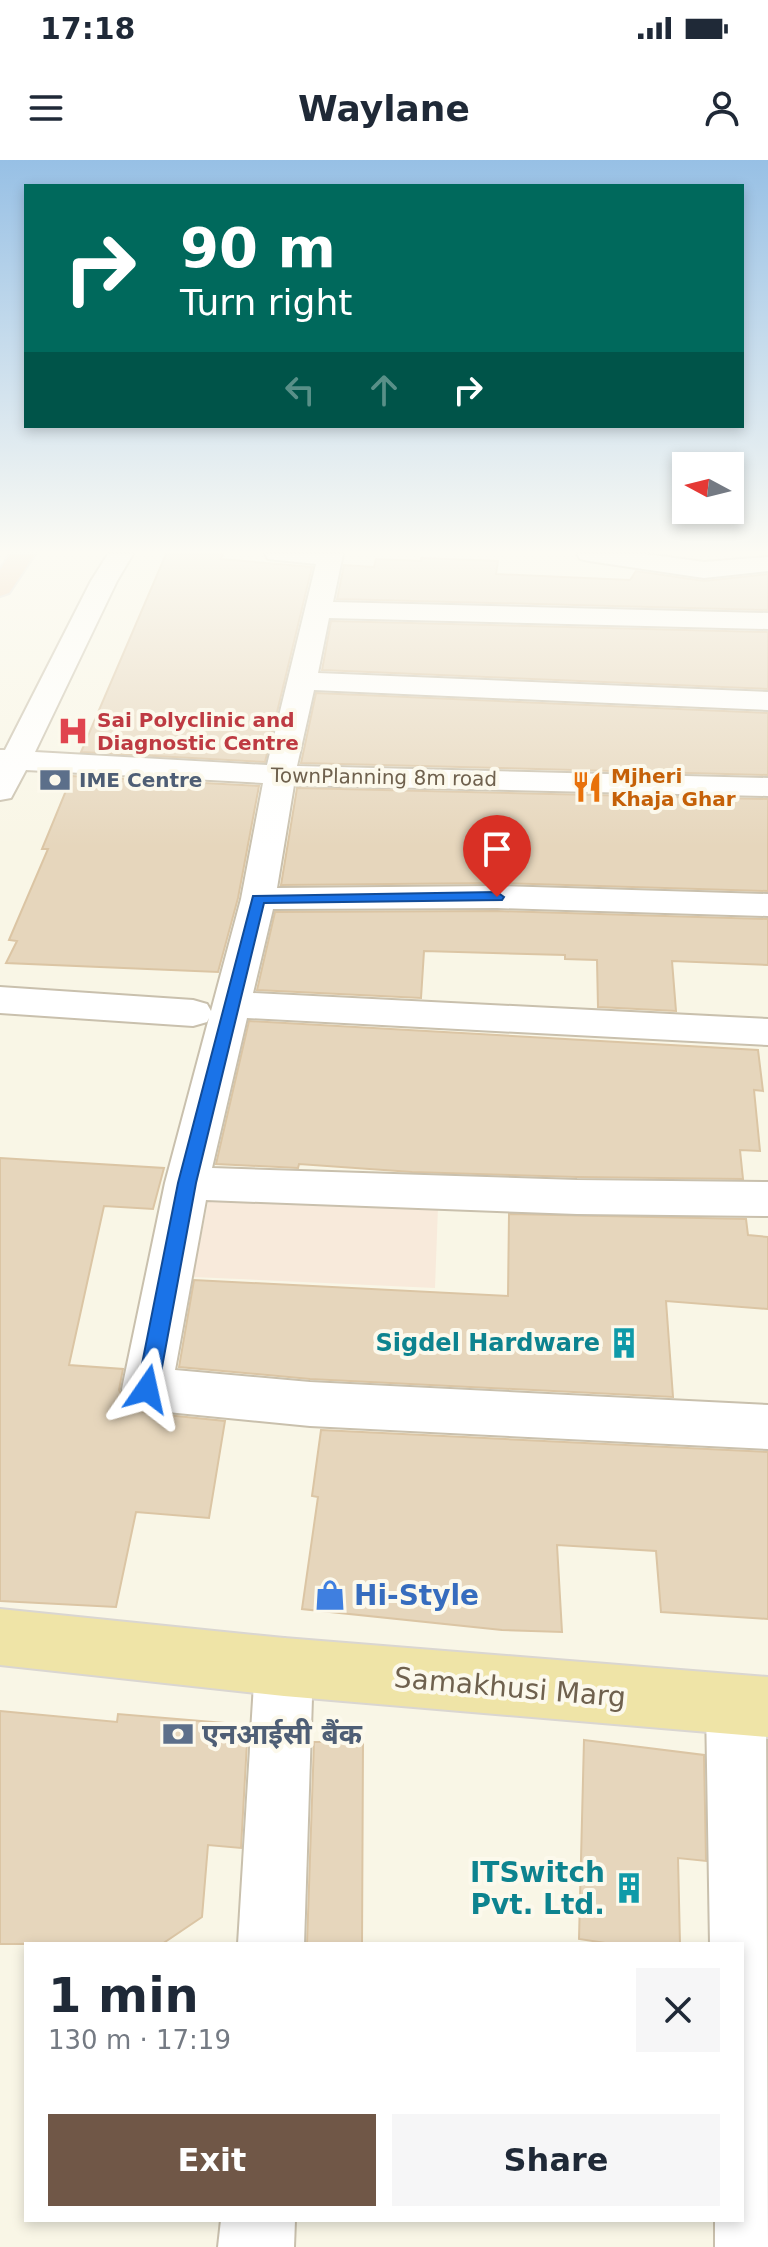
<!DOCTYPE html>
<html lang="en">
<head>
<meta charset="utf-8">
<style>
  body { margin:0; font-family:"DejaVu Sans","Noto Sans Devanagari",sans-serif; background:#f6f6f7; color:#1f2937; height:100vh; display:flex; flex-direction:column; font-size:30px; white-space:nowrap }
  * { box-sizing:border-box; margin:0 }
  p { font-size:26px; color:#747a83 }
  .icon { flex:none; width:44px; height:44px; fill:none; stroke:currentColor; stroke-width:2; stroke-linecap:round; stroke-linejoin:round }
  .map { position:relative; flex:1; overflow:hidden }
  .panel { position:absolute; left:24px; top:1782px; width:720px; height:280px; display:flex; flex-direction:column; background:#fff; border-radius:0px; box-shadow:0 4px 12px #0003 }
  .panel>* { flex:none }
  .hud { position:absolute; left:24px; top:24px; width:720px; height:244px; border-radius:0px; box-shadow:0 4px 12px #0003; background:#00695c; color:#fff; overflow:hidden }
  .needle { width:52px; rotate:277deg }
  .tools { position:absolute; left:672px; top:292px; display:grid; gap:16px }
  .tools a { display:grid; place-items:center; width:72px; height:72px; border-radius:0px; background:#fff; box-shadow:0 4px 12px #0003; font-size:40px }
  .pin { position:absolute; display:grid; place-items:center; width:68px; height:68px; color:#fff; margin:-82px -34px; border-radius:50% 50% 50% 0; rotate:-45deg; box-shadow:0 0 8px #0007 }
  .pin .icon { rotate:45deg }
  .me { position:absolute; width:88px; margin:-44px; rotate:11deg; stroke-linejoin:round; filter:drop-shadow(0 0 6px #0008) }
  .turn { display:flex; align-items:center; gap:28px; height:168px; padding:0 24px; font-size:36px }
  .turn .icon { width:104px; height:104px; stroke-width:2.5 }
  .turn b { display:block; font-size:56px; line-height:68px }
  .lanes { display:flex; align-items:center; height:76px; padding:0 24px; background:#0003; justify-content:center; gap:40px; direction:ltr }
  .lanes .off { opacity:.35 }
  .round { display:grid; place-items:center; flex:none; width:84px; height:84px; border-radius:0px; background:#f6f6f7 }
  .summary { display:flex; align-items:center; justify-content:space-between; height:136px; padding:0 24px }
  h1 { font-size:48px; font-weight:700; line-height:60px }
  .cta { display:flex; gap:16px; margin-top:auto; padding:16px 24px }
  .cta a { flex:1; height:92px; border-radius:0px; background:#705747; color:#fff; font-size:32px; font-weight:700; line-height:92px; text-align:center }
  .cta a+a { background:#f6f6f7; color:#1f2937 }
  .status { display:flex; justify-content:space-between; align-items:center; height:56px; padding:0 40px; background:#fff; direction:ltr }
  .status svg { height:22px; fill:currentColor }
  header { display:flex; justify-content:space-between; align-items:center; height:104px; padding:0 24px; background:#fff; font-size:36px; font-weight:700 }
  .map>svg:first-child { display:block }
</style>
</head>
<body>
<div class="status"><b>17:18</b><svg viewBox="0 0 49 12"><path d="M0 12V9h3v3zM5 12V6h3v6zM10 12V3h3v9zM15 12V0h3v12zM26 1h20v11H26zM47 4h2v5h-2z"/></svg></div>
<header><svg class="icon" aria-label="menu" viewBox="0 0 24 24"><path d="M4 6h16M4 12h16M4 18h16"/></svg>Waylane<svg class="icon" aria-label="person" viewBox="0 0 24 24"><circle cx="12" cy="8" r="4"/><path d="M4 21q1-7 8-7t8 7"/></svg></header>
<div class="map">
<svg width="768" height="2087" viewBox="0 0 768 2087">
  <rect width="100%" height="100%" fill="#f9f6e6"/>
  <path fill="#f8eadb" d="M 209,1037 L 438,1047 L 435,1128 L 193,1117 Z"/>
  <g fill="#e6d6bc" stroke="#dbc5a4" stroke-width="2">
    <path d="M 166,394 L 223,394 L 221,399 L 312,407 L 265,602 L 81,592 Z"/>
    <path d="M 421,398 L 498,401 L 496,414 L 630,420 L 636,411 L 704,421 L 768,414 L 768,450 L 337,439 L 344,405 L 374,407 L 376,399 L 421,401 Z"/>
    <path d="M 331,461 L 768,472 L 768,529 L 322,510 Z"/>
    <path d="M 316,533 L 768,553 L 768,615 L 301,603 Z"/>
    <path d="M 72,616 L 259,626 L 238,738 L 218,812 L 6,803 L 17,781 L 9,780 L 48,689 L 42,689 Z"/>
    <path d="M 297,628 L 768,639 L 768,731 L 497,723 L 281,725 Z"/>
    <path d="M 497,751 L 768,759 L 768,805 L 672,801 L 676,851 L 598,847 L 597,800 L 565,799 L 565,795 L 424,791 L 421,838 L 257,830 L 275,752 Z"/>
    <path d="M 249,861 L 758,890 L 763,931 L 754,930 L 760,991 L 740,990 L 743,1019 L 577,1017 L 412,1012 L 299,1004 L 298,1008 L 216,1004 Z"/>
    <path d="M 0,998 L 164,1008 L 153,1049 L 104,1046 L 69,1205 L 123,1209 L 119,1230 L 128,1247 L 147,1253 L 225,1261 L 209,1358 L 136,1352 L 116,1447 L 0,1441 Z"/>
    <path d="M 509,1054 L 746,1059 L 748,1075 L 768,1077 L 768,1149 L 666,1141 L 673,1237 L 310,1219 L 179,1207 L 194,1120 L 508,1136 Z"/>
    <path d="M 321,1270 L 768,1292 L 768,1459 L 661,1452 L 656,1391 L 557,1385 L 562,1472 L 502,1470 L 302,1449 L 318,1337 L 312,1336 Z"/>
    <path d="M 0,1551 L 117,1562 L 118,1554 L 248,1565 L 241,1688 L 208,1685 L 202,1757 L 162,1784 L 0,1784 Z"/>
    <path d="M 584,1580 L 704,1595 L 706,1701 L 678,1698 L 680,1784 L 612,1784 L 579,1779 Z"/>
    <path d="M 314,1582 L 363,1582 L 362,1784 L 307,1784 Z"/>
  </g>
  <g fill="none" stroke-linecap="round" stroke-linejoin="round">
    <defs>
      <g id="minor">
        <path d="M 108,394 L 133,394 L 117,421 L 35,592 L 267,605 L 316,404 L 268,399 L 265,394 L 343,394 L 333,442 L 768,453 L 768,469 L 329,458 L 318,513 L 768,532 L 768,550 L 314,530 L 297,606 L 768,618 L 768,636 L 294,625 L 277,728 L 497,726 L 768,734 L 768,756 L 497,748 L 273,749 L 253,833 L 768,859 L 768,885 L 247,858 L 212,1008 L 577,1020 L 768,1022 L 768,1056 L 577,1054 L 206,1040 L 175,1210 L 310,1222 L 768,1245 L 768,1289 L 310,1266 L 147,1250 L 129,1244 L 122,1229 L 165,1023 L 209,858 L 207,862 L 193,866 L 0,853 L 0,827 L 193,840 L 207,844 L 211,851 L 241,739 L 263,623 L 26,610 L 11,638 L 0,640 L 0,590 L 5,590 L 91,421 Z"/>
        <path d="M 577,394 L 646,394 L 704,402 L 768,397 L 768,411 L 704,418 L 589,401 L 580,399 Z"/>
        <path d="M 284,1478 L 304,1487 L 313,1507 L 304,1784 L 238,1784 L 255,1507 L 264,1487 Z"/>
        <path d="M 736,1516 L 757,1525 L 766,1546 L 768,2087 L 715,2087 L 715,2060 L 742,2060 L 742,1784 L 710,1784 L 706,1546 L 715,1525 Z"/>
        <path d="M 221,2060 L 295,2060 L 294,2087 L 218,2087 Z"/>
      </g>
      <path id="major" d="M 0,1449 L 284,1478 L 768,1517 L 768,1577 L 284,1536 L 0,1505 Z"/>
      <path id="highway" d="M 10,394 L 35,394 L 9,433 L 0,436 L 0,410 Z"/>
    </defs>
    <use href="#minor" stroke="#c9c0ad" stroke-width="4"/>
    <use href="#major" stroke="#dad6d1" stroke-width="4"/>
    <use href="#highway" stroke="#dad6d1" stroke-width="4"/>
    <use href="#minor" fill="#fff" fill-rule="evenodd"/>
    <use href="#major" fill="#efe4a7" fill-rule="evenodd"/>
    <use href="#highway" fill="#ebc6a5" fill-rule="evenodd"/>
  </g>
  <linearGradient id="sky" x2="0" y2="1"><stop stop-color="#97c0e5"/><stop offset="0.57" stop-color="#fcfbf4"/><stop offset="1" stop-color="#fcfbf4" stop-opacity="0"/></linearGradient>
  <rect width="768" height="687" fill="url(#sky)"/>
  <path fill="#1a73e8" stroke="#114b97" stroke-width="2" d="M 497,732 L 504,737 L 502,740 L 264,743 L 196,1023 L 158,1229 L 155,1235 L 147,1237 L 140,1235 L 137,1229 L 178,1023 L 253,736 Z"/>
  <defs>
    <symbol id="hospital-bare" viewBox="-9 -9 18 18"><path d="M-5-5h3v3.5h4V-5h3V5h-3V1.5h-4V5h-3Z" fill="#e0444e" stroke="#fcf9ec" stroke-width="2.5" paint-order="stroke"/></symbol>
    <symbol id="bank-bare" viewBox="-9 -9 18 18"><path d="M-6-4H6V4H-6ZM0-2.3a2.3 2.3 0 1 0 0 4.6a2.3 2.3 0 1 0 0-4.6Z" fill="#5c6f8a" stroke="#fcf9ec" stroke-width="2.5" paint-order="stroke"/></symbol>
    <symbol id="restaurant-bare" viewBox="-9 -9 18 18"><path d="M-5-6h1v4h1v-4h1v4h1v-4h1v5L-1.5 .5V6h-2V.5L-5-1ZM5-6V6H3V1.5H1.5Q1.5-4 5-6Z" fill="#e8710a" stroke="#fcf9ec" stroke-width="2.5" paint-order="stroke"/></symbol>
    <symbol id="building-bare" viewBox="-9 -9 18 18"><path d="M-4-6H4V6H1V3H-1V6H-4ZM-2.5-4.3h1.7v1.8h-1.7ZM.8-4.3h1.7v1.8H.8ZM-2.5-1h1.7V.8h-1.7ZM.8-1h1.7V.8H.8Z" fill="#0f9aa8" stroke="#fcf9ec" stroke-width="2.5" paint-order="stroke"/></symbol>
    <symbol id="shop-bare" viewBox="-9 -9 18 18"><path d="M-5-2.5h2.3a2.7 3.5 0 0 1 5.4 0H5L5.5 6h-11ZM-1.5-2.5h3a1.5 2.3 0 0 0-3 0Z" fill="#3f7fe0" stroke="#fcf9ec" stroke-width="2.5" paint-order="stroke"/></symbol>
  </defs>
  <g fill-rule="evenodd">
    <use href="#hospital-bare" x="51" y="549" width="44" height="44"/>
    <use href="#bank-bare" x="33" y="598" width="44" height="44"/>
    <use href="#restaurant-bare" x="565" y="605" width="44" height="44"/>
    <use href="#building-bare" x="602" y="1161" width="44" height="44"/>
    <use href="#shop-bare" x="308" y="1413" width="44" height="44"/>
    <use href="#bank-bare" x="156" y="1552" width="44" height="44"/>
    <use href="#building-bare" x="607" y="1706" width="44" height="44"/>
  </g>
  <g text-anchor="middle" stroke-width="8" stroke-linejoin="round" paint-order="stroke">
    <g font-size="20" font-weight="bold" fill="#be3a42" stroke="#fcf9ec" text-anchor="start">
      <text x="97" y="567">Sai Polyclinic and<tspan x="97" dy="23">Diagnostic Centre</tspan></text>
    </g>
    <g font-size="20" font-weight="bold" fill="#c56008" stroke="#fcf9ec" text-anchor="start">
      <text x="611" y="623">Mjheri<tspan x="611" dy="23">Khaja Ghar</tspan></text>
    </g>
    <g font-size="20" fill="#6f614e" stroke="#fcf9ec">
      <text transform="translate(384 617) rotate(1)" y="7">TownPlanning 8m road</text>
    </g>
    <g font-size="20" font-weight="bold" fill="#4e5e75" stroke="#fcf9ec" text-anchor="start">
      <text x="79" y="627">IME Centre</text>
    </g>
    <g font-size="24" font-weight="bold" fill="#0d838f" stroke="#fcf9ec" text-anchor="end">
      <text x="600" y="1191">Sigdel Hardware</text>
    </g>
    <g font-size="28" font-weight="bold" fill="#366cbe" stroke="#fcf9ec" text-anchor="start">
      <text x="354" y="1445">Hi-Style</text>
    </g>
    <g font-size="28" fill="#6f614e" stroke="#fcf9ec">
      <text transform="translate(510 1527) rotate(5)" y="10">Samakhusi Marg</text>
    </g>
    <g font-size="28" font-weight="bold" fill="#4e5e75" stroke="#fcf9ec" text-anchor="start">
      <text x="202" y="1584">एनआईसी बैंक</text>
    </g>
    <g font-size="28" font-weight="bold" fill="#0d838f" stroke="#fcf9ec" text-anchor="end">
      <text x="605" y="1722">ITSwitch<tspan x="605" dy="32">Pvt. Ltd.</tspan></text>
    </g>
  </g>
</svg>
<div class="tools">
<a><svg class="needle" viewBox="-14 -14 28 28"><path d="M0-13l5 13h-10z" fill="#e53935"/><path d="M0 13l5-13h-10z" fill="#747a83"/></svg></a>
</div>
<div class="pin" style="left:497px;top:737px;background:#d93025"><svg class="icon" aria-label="arrive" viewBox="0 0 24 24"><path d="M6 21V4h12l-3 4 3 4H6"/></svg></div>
<svg class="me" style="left:147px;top:1229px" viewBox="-20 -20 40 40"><path d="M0-17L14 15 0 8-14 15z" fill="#1a73e8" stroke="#fff" stroke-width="4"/></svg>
<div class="hud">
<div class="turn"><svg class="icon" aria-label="right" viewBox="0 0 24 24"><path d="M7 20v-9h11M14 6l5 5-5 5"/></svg><div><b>90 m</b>Turn right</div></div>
<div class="lanes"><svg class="icon off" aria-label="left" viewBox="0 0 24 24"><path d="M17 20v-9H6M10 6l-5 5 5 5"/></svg><svg class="icon off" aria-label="ahead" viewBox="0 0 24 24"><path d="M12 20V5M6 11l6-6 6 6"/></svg><svg class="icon" aria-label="right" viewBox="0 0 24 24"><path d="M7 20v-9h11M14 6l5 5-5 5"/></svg></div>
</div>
<section class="panel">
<div class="summary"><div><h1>1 min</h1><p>130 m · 17:19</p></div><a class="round"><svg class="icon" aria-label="close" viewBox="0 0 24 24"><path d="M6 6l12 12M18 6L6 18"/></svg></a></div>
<div class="cta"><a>Exit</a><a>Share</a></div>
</section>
</div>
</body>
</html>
